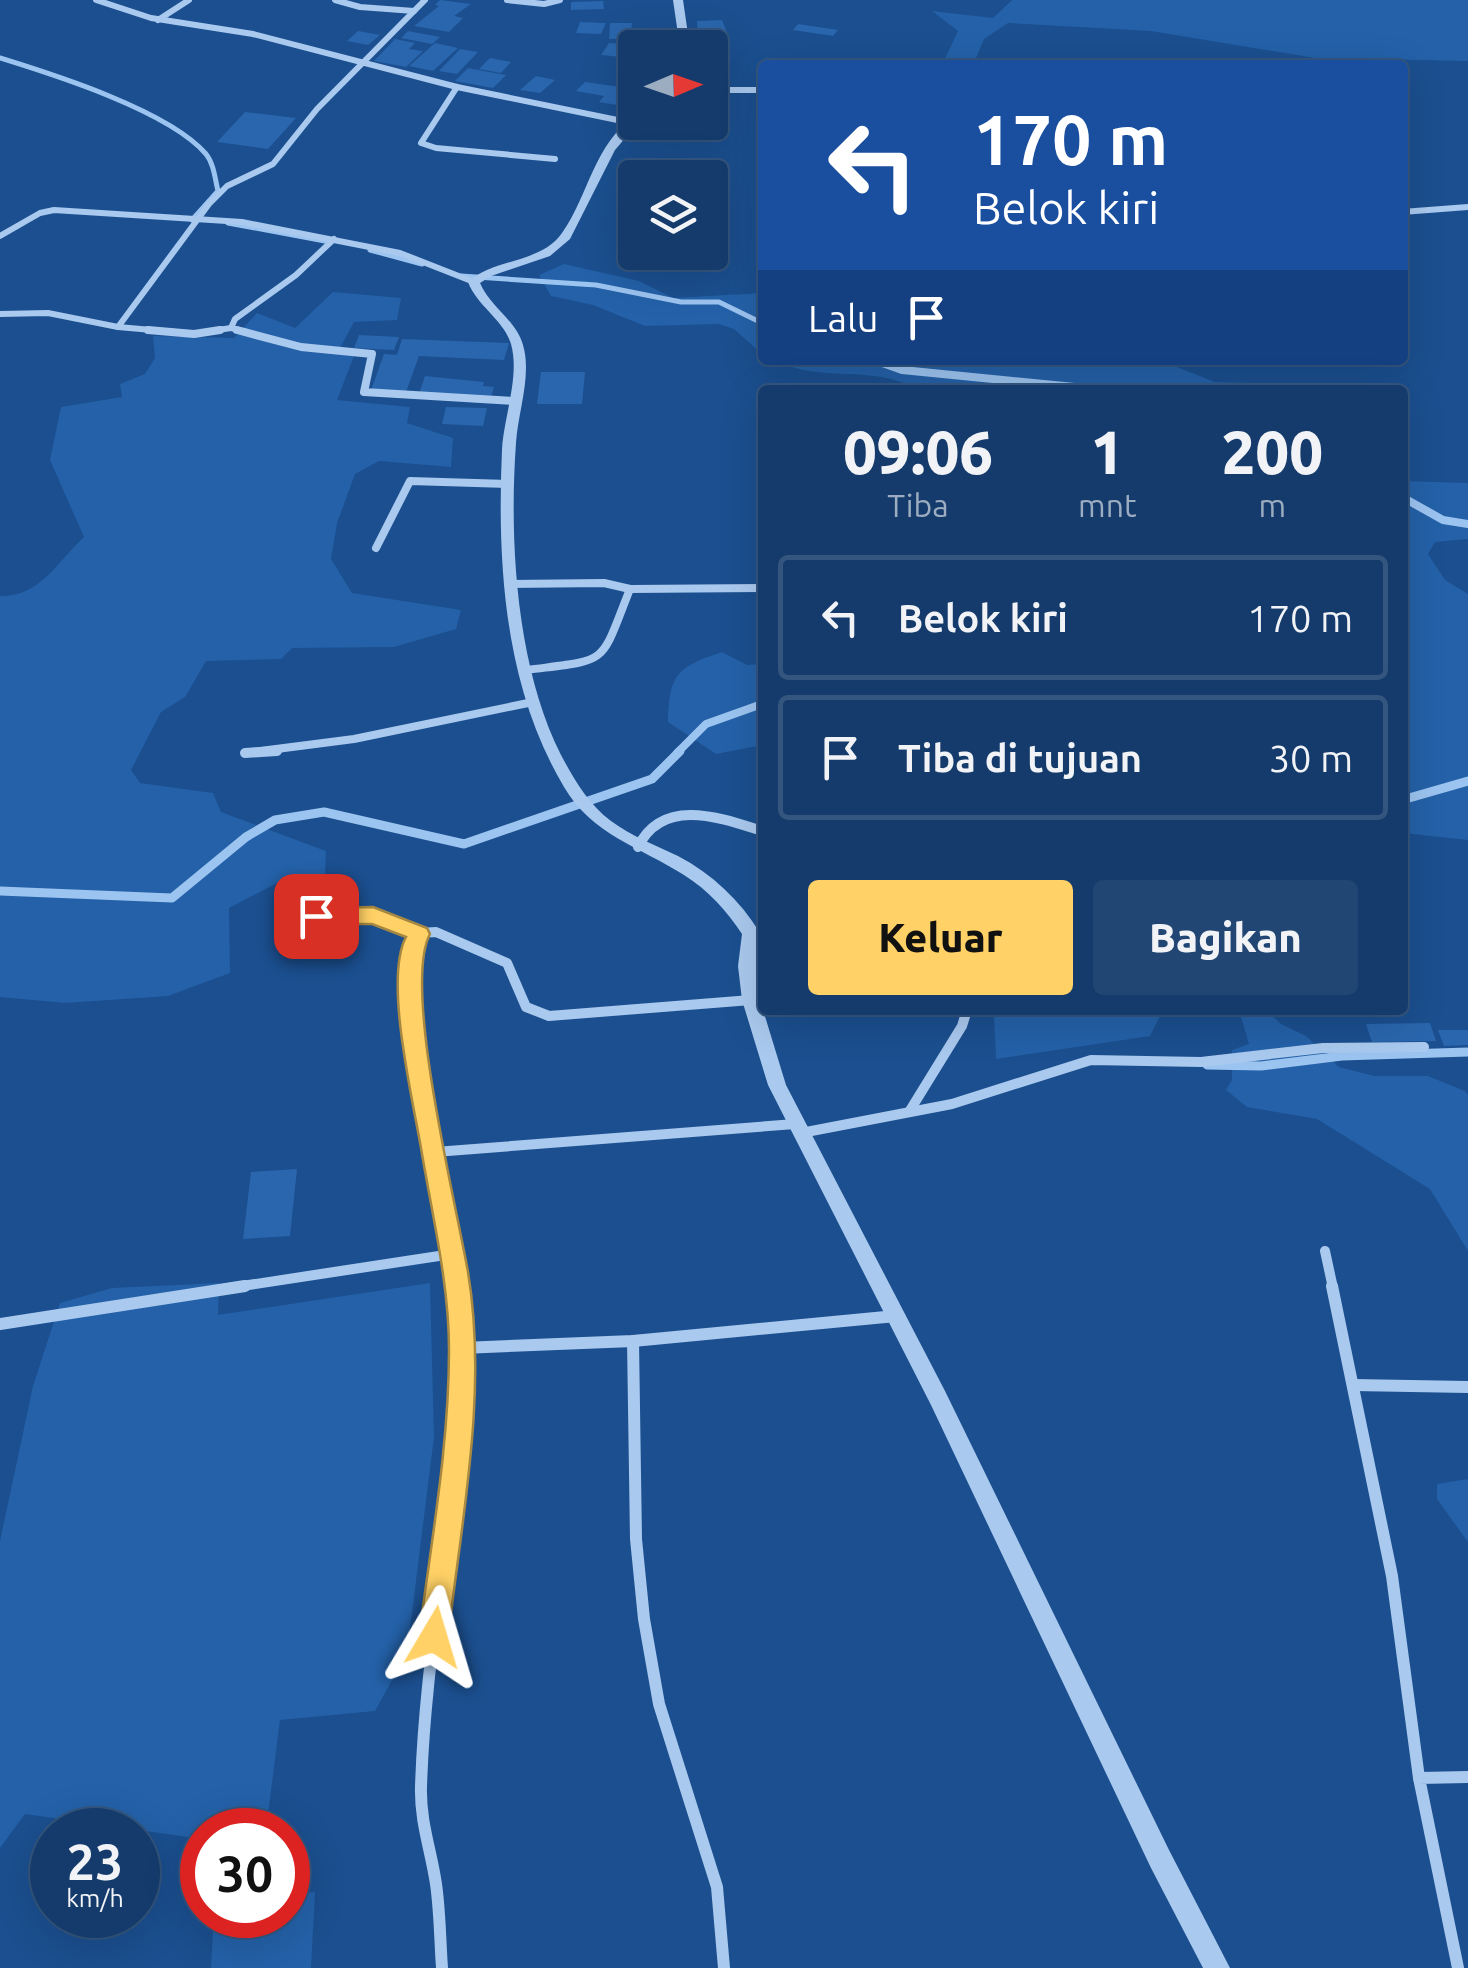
<!DOCTYPE html>
<html lang="id">
<head>
<meta charset="utf-8">
<style>
  body { margin:0; font-family:Ubuntu,sans-serif; background:#214673; color:#f1f3f6; height:100vh; display:flex; flex-direction:column; font-size:38px; white-space:nowrap }
  * { box-sizing:border-box; margin:0 }
  p { font-size:32px; color:#9dadc1 }
  .icon { flex:none; width:55px; height:55px; fill:none; stroke:currentColor; stroke-width:2; stroke-linecap:round; stroke-linejoin:round }
  .map { position:relative; flex:1; overflow:hidden }
  .sheet { position:absolute; left:758px; top:385px; width:650px; height:630px; display:flex; flex-direction:column; background:#143b6b; border-radius:10px; box-shadow:0 10px 40px #0002,0 0 0 2px #33557e }
  .sheet>* { flex:none }
  .hud { position:absolute; left:758px; top:60px; width:650px; height:305px; border-radius:10px; box-shadow:0 10px 40px #0002,0 0 0 2px #33557e; background:#1a4fa0; color:#fff; overflow:hidden }
  .needle { width:65px; rotate:88deg }
  .tools { position:absolute; left:618px; top:30px; display:grid; gap:20px }
  .tools a { display:grid; place-items:center; width:110px; height:110px; border-radius:10px; background:#143b6b; box-shadow:0 10px 40px #0002,0 0 0 2px #33557e; font-size:50px }
  .speed { position:absolute; left:30px; top:1808px; display:flex; gap:20px; font-size:50px; font-weight:700; text-align:center }
  .speed>* { display:grid; place-content:center; width:130px; height:130px; border-radius:50%; background:#143b6b; box-shadow:0 10px 40px #0002,0 0 0 2px #33557e; line-height:1 }
  .speed small { font-size:25px; font-weight:400 }
  .speed .limit { border:15px solid #d22; background:#fff; color:#111 }
  .pin { position:absolute; display:grid; place-items:center; width:85px; height:85px; color:#fff; margin:-42px; border-radius:20px; box-shadow:0 5px 15px #0006 }
  .me { position:absolute; width:110px; margin:-55px; rotate:7deg; stroke-linejoin:round; filter:drop-shadow(0 0 8px #0008) }
  .turn { display:flex; align-items:center; gap:35px; height:210px; padding:0 50px; font-size:45px }
  .turn .icon { width:130px; height:130px; stroke-width:2.5 }
  .turn b { display:block; font-size:70px; line-height:85px }
  .then { display:flex; align-items:center; height:95px; padding:0 50px; background:#0003; gap:20px; font-size:38px }
  .eta { display:flex; justify-content:space-evenly; align-items:center; height:170px; text-align:center }
  .eta b { font-size:60px; font-weight:800; line-height:70px }
  .primary-button { display:flex; gap:20px; margin-top:auto; padding:20px 50px }
  .primary-button a { flex:1; height:115px; border-radius:10px; background:#ffd166; color:#111; font-size:40px; font-weight:800; line-height:115px; text-align:center }
  .primary-button a+a { background:#214673; color:#f1f3f6 }
  ul { padding:0; list-style:none }
  li { display:flex; align-items:center; gap:30px; height:125px; margin:0 20px 15px; padding:0 30px; border:5px solid #33557e; border-radius:10px }
  li div { flex:1 }
  li b { display:block; font-size:38px }
  li em { font-style:normal }
  .map>svg:first-child { display:block }
</style>
</head>
<body>
<div class="map">
<svg width="1468" height="1968" viewBox="0 0 1468 1968">
  <rect width="100%" height="100%" fill="#1b4f8f"/>
  <g fill="#2461a8">
    <path d="M 1012,0 L 1468,0 L 1468,61 L 1315,58 L 1151,31 L 1008,23 L 984,39 L 973,65 L 942,65 L 958,31 L 932,11 L 993,18 Z"/>
    <path d="M 564,264 L 639,281 L 673,298 L 762,293 L 762,354 L 734,329 L 719,324 L 645,326 L 593,305 L 551,296 L 539,275 Z"/>
    <path d="M 333,292 L 401,298 L 397,320 L 354,322 L 339,350 L 354,356 L 337,400 L 410,407 L 407,423 L 453,438 L 451,467 L 379,461 L 355,474 L 337,523 L 331,559 L 352,593 L 461,610 L 456,629 L 394,647 L 292,648 L 281,659 L 206,661 L 185,697 L 161,712 L 131,770 L 140,783 L 213,793 L 221,812 L 326,851 L 325,874 L 277,883 L 229,908 L 230,973 L 168,996 L 65,1003 L 0,997 L 0,596 C 40,597 57,562 84,537 L 50,460 L 61,407 L 122,397 L 120,384 L 145,374 L 155,358 L 153,336 L 234,338 L 257,313 L 295,328 Z"/>
    <path d="M 774,360 L 1159,360 L 1215,382 L 1254,383 L 1282,390 L 918,390 C 873,363 820,384 774,360 Z"/>
    <path d="M 1403,481 L 1468,483 L 1468,539 L 1435,542 L 1428,554 L 1445,580 L 1468,594 L 1468,840 L 1403,833 Z"/>
    <path d="M 722,652 L 747,665 L 762,664 L 762,745 L 716,754 L 668,722 C 669,673 678,667 722,652 Z"/>
    <path d="M 1022,1010 L 1163,1010 L 1150,1036 L 996,1059 L 994,1015 Z"/>
    <path d="M 1239,1010 L 1266,1010 L 1281,1024 L 1306,1036 L 1339,1067 L 1374,1076 L 1428,1076 L 1465,1091 L 1468,1095 L 1468,1251 L 1430,1189 L 1317,1119 L 1247,1107 L 1226,1090 L 1232,1080 L 1232,1050 L 1249,1044 Z"/>
    <path d="M 219,1283 L 218,1315 L 430,1283 L 434,1437 L 407,1653 L 375,1711 L 280,1720 L 266,1830 L 202,1830 L 202,1839 L 25,1814 L 0,1848 L 0,1541 L 33,1386 L 60,1303 L 112,1288 Z"/>
    <path d="M 1468,1479 L 1468,1542 L 1437,1499 L 1437,1484 Z"/>
    <path d="M 315,1892 L 311,1968 L 211,1968 L 214,1915 L 288,1915 L 288,1893 Z"/>
  </g>
  <g fill="none" stroke-linecap="round" stroke-linejoin="round">
    <g stroke="#9cc4f0" stroke-width="5">
      <path d="M 0,58 C 55,75 169,111 206,154 C 214,164 215,179 218,191 L 192,220 L 197,220"/>
      <path d="M 228,223 L 325,241"/>
      <path d="M 370,250 L 422,264"/>
      <path d="M 461,276 L 596,285 L 681,302 L 719,302 L 762,323"/>
    </g>
    <g stroke="#9cc4f0" stroke-width="8">
      <path d="M 874,360 L 902,370 L 1105,390"/>
      <path d="M 1402,497 L 1443,520 L 1468,524"/>
      <path d="M 677,753 L 706,724 L 762,704"/>
    </g>
    <g stroke="#9cc4f0" stroke-width="9">
      <path d="M 1402,800 L 1468,781"/>
      <path d="M 0,891 L 172,898 L 246,837 L 275,820 L 324,812 L 464,844 L 652,779 L 680,751"/>
      <path d="M 1207,1065 L 1261,1066 L 1342,1056 L 1468,1052"/>
    </g>
  </g>
  <g fill="#2a66ad">
    <path d="M 440,0 L 471,4 L 454,16 L 463,18 L 449,32 L 414,26 L 439,6 L 435,5 Z"/>
    <path d="M 603,1 L 604,9 L 571,10 L 571,2 Z"/>
    <path d="M 722,20 L 728,35 L 698,37 L 697,21 Z"/>
    <path d="M 580,22 L 606,23 L 601,34 L 576,33 Z"/>
    <path d="M 610,23 L 632,23 L 630,39 L 609,39 Z"/>
    <path d="M 798,24 L 838,30 L 833,36 L 793,30 Z"/>
    <path d="M 358,31 L 380,35 L 368,45 L 347,41 Z"/>
    <path d="M 408,31 L 440,37 L 432,44 L 401,38 Z"/>
    <path d="M 395,39 L 415,43 L 409,49 L 423,51 L 406,67 L 374,61 Z"/>
    <path d="M 638,39 L 673,40 L 672,48 L 637,48 Z"/>
    <path d="M 728,40 L 729,47 L 714,48 L 728,48 L 728,54 L 710,54 L 710,47 L 699,47 L 699,41 Z"/>
    <path d="M 435,43 L 458,48 L 433,71 L 409,66 Z"/>
    <path d="M 609,43 L 628,44 L 621,57 L 601,55 Z"/>
    <path d="M 460,49 L 478,52 L 457,74 L 439,71 Z"/>
    <path d="M 490,58 L 511,62 L 501,73 L 479,69 Z"/>
    <path d="M 468,68 L 489,72 L 506,75 L 493,88 L 455,81 Z"/>
    <path d="M 536,76 L 555,80 L 540,93 L 520,90 Z"/>
    <path d="M 585,82 L 635,89 L 635,108 L 599,102 L 604,96 L 576,91 Z"/>
    <path d="M 245,112 L 296,118 L 268,149 L 217,142 Z"/>
    <path d="M 359,335 L 399,337 L 394,350 L 354,348 Z"/>
    <path d="M 402,339 L 509,343 L 504,360 L 419,356 L 406,392 L 371,390 L 384,354 L 397,355 Z"/>
    <path d="M 541,372 L 585,372 L 582,404 L 537,404 Z"/>
    <path d="M 425,376 L 484,382 L 483,386 L 494,387 L 491,397 L 419,394 Z"/>
    <path d="M 446,407 L 487,408 L 483,426 L 442,424 Z"/>
    <path d="M 1430,1023 L 1436,1041 L 1372,1042 L 1366,1024 Z"/>
    <path d="M 1438,1030 L 1468,1030 L 1468,1045 L 1444,1046 Z"/>
    <path d="M 297,1169 L 290,1236 L 243,1239 L 251,1172 Z"/>
  </g>
  <g fill="none" stroke-linecap="round" stroke-linejoin="round">
    <g stroke="#a9c9ee" stroke-width="6">
      <path d="M 96,0 L 151,18 L 253,34 L 457,87 L 632,123"/>
      <path d="M 335,0 L 360,7 L 414,11"/>
      <path d="M 507,0 L 544,4 L 560,0"/>
      <path d="M 158,20 L 189,0"/>
      <path d="M 457,87 L 421,143 L 436,148 L 555,159"/>
      <path d="M 710,96 L 719,90 L 762,90"/>
      <path d="M 1402,212 L 1468,207"/>
      <path d="M 0,236 L 40,213 L 54,210 L 242,222 L 400,253 L 474,282"/>
      <path d="M 0,314 L 48,313 L 118,327"/>
      <path d="M 175,332 L 118,327 L 209,204 L 227,186 L 273,164 L 317,109 L 425,0"/>
      <path d="M 205,332 L 231,328"/>
      <path d="M 247,332 L 231,328 L 235,319 L 296,275 L 334,239"/>
    </g>
    <g stroke="#a9c9ee" stroke-width="8">
      <path d="M 148,330 L 194,334 L 220,330"/>
      <path d="M 237,330 L 301,347 L 372,354 L 364,392 L 513,401"/>
      <path d="M 376,548 L 410,481 L 508,484"/>
      <path d="M 508,584 L 604,583 L 630,589 L 762,588"/>
      <path d="M 527,670 C 611,659 599,667 630,589"/>
      <path d="M 245,753 L 354,739 L 533,702"/>
    </g>
    <g stroke="#a9c9ee" stroke-width="10">
      <path d="M 245,753 L 277,751"/>
      <path d="M 638,847 C 663,796 721,818 762,831"/>
      <path d="M 291,918 L 373,916 L 419,933 L 436,932 L 507,963 L 526,1007 L 549,1016 L 751,1000"/>
      <path d="M 419,933 C 387,1001 450,1205 457,1288"/>
      <path d="M 909,1112 L 962,1026 L 967,1010"/>
      <path d="M 801,1133 L 952,1104 L 1091,1060 L 1201,1062 L 1323,1048 L 1424,1047"/>
      <path d="M 435,1152 L 795,1124"/>
      <path d="M 1325,1251 L 1333,1288"/>
      <path d="M 229,1288 L 452,1254"/>
    </g>
    <g stroke="#a9c9ee" stroke-width="12">
      <path d="M 1332,1286 L 1392,1576 L 1419,1778"/>
      <path d="M 0,1324 L 245,1286"/>
      <path d="M 633,1341 L 636,1539 L 644,1619 L 659,1704 L 717,1887 L 724,1968"/>
      <path d="M 462,1348 L 633,1341 L 896,1316"/>
      <path d="M 1353,1385 L 1468,1387"/>
      <path d="M 442,1968 C 440,1940 440,1912 436,1884 C 431,1850 420,1822 421,1787 C 426,1619 471,1454 457,1286"/>
      <path d="M 1458,1968 L 1419,1778 L 1468,1777"/>
    </g>
    <g fill="#a9c9ee" fill-rule="evenodd">
      <path d="M 673,0 L 683,0 L 690,48 L 680,48 Z"/>
      <path d="M 635,117 L 635,122 L 639,122 L 615,150 L 570,239 L 550,256 L 491,276 L 480,283 C 490,307 516,320 523,345 C 532,375 518,412 516,443 C 509,540 516,666 561,755 C 574,779 588,804 611,821 C 631,836 655,845 678,856 C 712,874 740,900 760,933 L 756,966 L 760,1000 L 786,1085 L 945,1391 L 1169,1850 L 1230,1968 L 1203,1968 L 1151,1868 L 931,1405 L 768,1085 L 742,1000 L 738,966 L 742,934 C 727,911 708,890 684,875 C 640,847 592,835 564,787 C 504,686 497,564 502,449 C 504,416 520,376 511,344 C 504,320 477,306 468,282 C 494,258 540,264 562,233 C 588,197 595,141 635,117 Z"/>
    </g>
  </g>
  <path fill="#ffd166" stroke="#a68842" stroke-width="2.5" d="M 373,907 L 427,928 L 430,934 C 402,986 456,1203 468,1272 C 488,1392 462,1517 448,1637 L 444,1648 L 434,1652 L 423,1648 L 419,1637 C 431,1542 449,1446 449,1350 C 449,1285 433,1219 422,1154 C 414,1104 383,980 406,937 L 372,924 L 316,924 L 305,916 L 316,908 Z"/>
</svg>
<div class="tools">
<a><svg class="needle" viewBox="-14 -14 28 28"><path d="M0-13l5 13h-10z" fill="#e53935"/><path d="M0 13l5-13h-10z" fill="#9dadc1"/></svg></a>
<a><svg class="icon" aria-label="layers" viewBox="0 0 24 24"><path d="M12 4l9 5-9 5-9-5zM3 14l9 5 9-5"/></svg></a>
</div>
<div class="speed"><div>23<small>km/h</small></div><div class="limit">30</div></div>
<div class="pin" style="left:316px;top:916px;background:#d93025"><svg class="icon" aria-label="arrive" viewBox="0 0 24 24"><path d="M6 21V4h12l-3 4 3 4H6"/></svg></div>
<svg class="me" style="left:434px;top:1637px" viewBox="-20 -20 40 40"><path d="M0-17L14 15 0 8-14 15z" fill="#ffd166" stroke="#fff" stroke-width="4"/></svg>
<div class="hud">
<div class="turn"><svg class="icon" aria-label="left" viewBox="0 0 24 24"><path d="M17 20v-9H6M10 6l-5 5 5 5"/></svg><div><b>170 m</b>Belok kiri</div></div>
<div class="then">Lalu<svg class="icon" aria-label="arrive" viewBox="0 0 24 24"><path d="M6 21V4h12l-3 4 3 4H6"/></svg></div>
</div>
<section class="sheet">
<div class="eta">
<div><b>09:06</b><p>Tiba</p></div>
<div><b>1</b><p>mnt</p></div>
<div><b>200</b><p>m</p></div>
</div>
<ul>
<li><svg class="icon" aria-label="left" viewBox="0 0 24 24"><path d="M17 20v-9H6M10 6l-5 5 5 5"/></svg><div><b>Belok kiri</b></div><em>170 m</em></li>
<li><svg class="icon" aria-label="arrive" viewBox="0 0 24 24"><path d="M6 21V4h12l-3 4 3 4H6"/></svg><div><b>Tiba di tujuan</b></div><em>30 m</em></li>
</ul>
<div class="primary-button"><a>Keluar</a><a>Bagikan</a></div>
</section>
</div>
</body>
</html>
